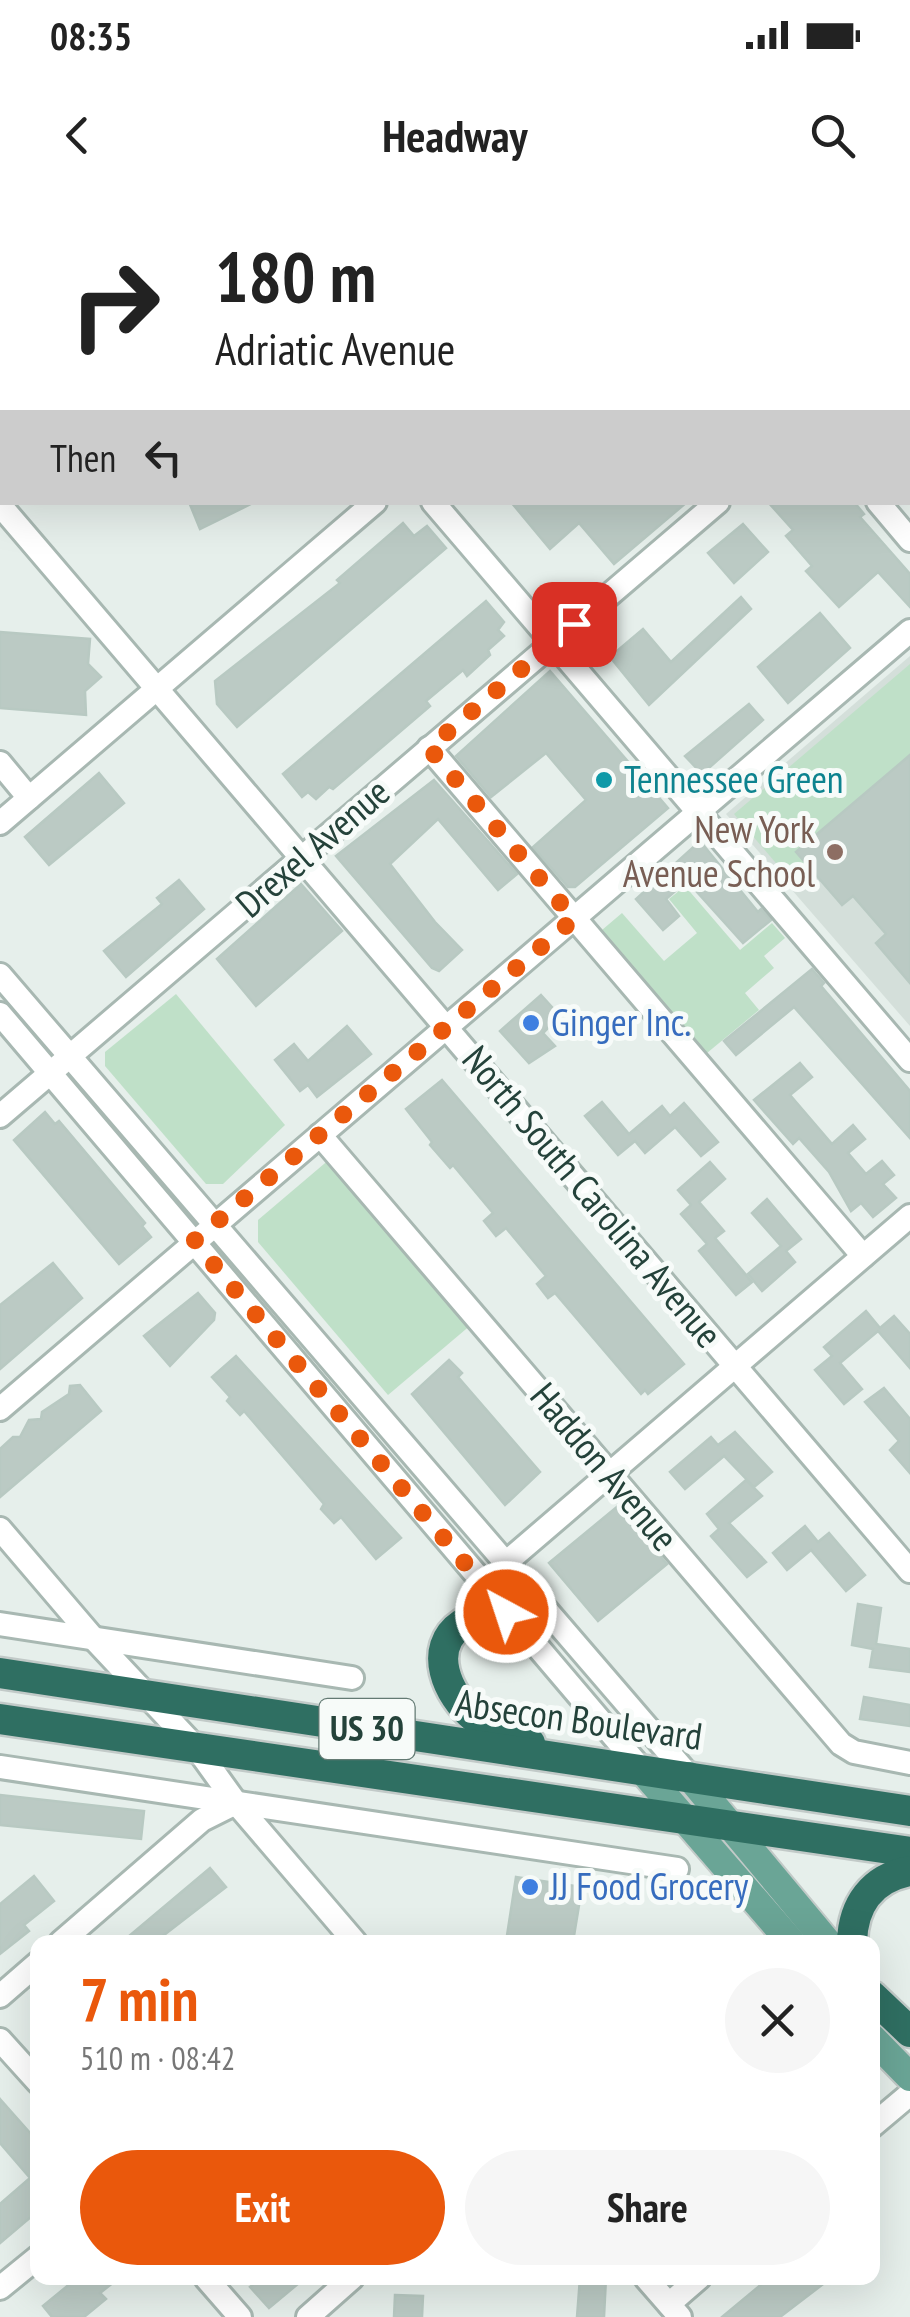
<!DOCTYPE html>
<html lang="en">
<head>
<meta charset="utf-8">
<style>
  body { margin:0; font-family:"PT Sans Narrow",sans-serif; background:#f6f6f6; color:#222; height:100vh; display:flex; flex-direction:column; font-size:38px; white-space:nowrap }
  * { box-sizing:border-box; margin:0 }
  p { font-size:32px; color:#767676 }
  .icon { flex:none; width:55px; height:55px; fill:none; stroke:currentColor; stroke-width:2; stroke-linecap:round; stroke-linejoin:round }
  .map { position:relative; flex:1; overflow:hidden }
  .sheet { position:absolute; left:30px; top:1735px; width:850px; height:350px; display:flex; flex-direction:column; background:#fff; border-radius:20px; box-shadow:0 10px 40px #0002 }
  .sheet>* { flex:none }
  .banner { position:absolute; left:0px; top:0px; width:910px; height:305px; box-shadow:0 10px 40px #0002; background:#fff; color:#222; overflow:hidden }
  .pin { position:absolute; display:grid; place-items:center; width:85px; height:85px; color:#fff; margin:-42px; border-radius:20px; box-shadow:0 5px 15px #0006 }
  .me { position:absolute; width:110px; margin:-55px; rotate:320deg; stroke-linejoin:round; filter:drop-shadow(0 0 8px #0008) }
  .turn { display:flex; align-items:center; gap:35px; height:210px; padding:0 50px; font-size:45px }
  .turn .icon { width:130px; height:130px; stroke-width:2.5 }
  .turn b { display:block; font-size:70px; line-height:85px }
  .then { display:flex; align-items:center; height:95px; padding:0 50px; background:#0003; gap:20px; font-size:38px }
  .round { display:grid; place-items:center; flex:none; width:105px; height:105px; border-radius:52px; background:#f6f6f6 }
  .head { display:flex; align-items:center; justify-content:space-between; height:170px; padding:0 50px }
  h1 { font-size:60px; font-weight:800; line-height:75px; color:#ea580c }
  .button { display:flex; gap:20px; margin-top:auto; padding:20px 50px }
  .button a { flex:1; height:115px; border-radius:60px; background:#ea580c; color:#fff; font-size:40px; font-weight:800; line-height:115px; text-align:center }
  .button a+a { background:#f6f6f6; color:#222 }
  .status { display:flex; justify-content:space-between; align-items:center; height:70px; padding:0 50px; background:#fff; direction:ltr }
  .status svg { height:28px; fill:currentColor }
  header { display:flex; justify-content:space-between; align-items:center; height:130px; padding:0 50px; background:#fff; font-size:45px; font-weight:800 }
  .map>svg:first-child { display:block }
</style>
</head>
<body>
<div class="status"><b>08:35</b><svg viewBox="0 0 49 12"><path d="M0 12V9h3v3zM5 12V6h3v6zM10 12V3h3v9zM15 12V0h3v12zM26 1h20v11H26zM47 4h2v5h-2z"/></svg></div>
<header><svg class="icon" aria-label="back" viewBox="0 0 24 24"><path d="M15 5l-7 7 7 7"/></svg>Headway<svg class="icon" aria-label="search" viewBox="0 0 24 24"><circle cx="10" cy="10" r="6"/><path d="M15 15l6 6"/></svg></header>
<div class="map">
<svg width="910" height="2117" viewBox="0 0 910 2117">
  <rect width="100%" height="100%" fill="#e6efeb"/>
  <path fill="#d4dfda" d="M 910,456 L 910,826 L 726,614 Z"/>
  <g fill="#bfe0c8">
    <path d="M 910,464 L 910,556 L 810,668 L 792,682 L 734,614 Z"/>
    <path d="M 685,686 L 740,750 L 772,723 L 785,738 L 764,756 L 774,768 L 745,793 L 759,810 L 707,853 L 602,730 L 622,713 L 664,761 L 697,733 L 669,699 Z"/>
    <path d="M 176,794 L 285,925 L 223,984 L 206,984 L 105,866 L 105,852 Z"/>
    <path d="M 331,958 L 472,1124 L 388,1195 L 258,1042 L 258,1020 Z"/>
  </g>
  <g fill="#bbcac4" stroke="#b8c9c2" stroke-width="2.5">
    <path d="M 189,302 L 255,302 L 200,329 Z"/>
    <path d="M 511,302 L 687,302 L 614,364 L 579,323 L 550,349 Z"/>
    <path d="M 768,302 L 854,302 L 864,314 L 860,317 L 910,374 L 910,407 L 878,372 L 839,407 L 806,371 L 812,366 L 786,336 L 793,330 Z"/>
    <path d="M 403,323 L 414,336 L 427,326 L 446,348 L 237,527 L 217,504 L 215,481 L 340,383 L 337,380 Z"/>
    <path d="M 743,324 L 768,352 L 734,383 L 708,353 Z"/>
    <path d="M 741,397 L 751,409 L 649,505 L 610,457 L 643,429 L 671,462 Z"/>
    <path d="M 486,401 L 504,422 L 498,430 L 504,436 L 488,450 L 490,455 L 467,476 L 463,470 L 426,501 L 430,506 L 333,589 L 329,587 L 316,599 L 308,592 L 302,597 L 283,574 Z"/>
    <path d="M 820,413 L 850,448 L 788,503 L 758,467 Z"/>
    <path d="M 0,432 L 90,439 L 88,464 L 101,477 L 85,491 L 86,515 L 0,508 Z"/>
    <path d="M 550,471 L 668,608 L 575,687 L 568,687 L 533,647 L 586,600 L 546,553 L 491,597 L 456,556 Z"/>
    <path d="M 749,504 L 763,520 L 702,574 L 685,556 Z"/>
    <path d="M 910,555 L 910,783 L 876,743 L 886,734 L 853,696 L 842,705 L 796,652 Z"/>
    <path d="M 99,573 L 124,603 L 49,665 L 25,637 Z"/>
    <path d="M 434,580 L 517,674 L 498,690 L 438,619 L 390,664 L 435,722 L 462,750 L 439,771 L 432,768 L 336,656 Z"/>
    <path d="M 700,641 L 758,712 L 761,709 L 771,720 L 743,743 L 687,681 L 666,699 L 679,716 L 663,730 L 636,699 Z"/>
    <path d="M 179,680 L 204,709 L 126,777 L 104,751 L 162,704 L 157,698 Z"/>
    <path d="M 301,684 L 342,731 L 256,806 L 217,759 Z"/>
    <path d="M 812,769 L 824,783 L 821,786 L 910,891 L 910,938 L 794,807 L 736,855 L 724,841 Z"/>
    <path d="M 541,795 L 560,816 L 543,833 L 555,846 L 529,863 L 500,831 Z"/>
    <path d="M 347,826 L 371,854 L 317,897 L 308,885 L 300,891 L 275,860 L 294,844 L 308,861 Z"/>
    <path d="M 800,863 L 812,877 L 790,895 L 832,944 L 853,925 L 865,939 L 848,953 L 866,974 L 882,961 L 894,975 L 883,984 L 896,998 L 873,1017 L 861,1003 L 851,1011 L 829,972 L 799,938 L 793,944 L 754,900 Z"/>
    <path d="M 442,880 L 684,1164 L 648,1194 L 645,1190 L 641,1194 L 555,1093 L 548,1098 L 537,1084 L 546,1076 L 506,1028 L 496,1036 L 484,1021 L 493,1013 L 453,965 L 450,968 L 430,945 L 432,942 L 406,909 Z"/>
    <path d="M 602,902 L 629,934 L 662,906 L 670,916 L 684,903 L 718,942 L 701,956 L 675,927 L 645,953 L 635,941 L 618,955 L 585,916 Z"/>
    <path d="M 45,912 L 55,924 L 59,921 L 145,1023 L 142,1026 L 151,1037 L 119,1064 L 14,940 Z"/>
    <path d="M 710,962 L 725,979 L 699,1002 L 724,1031 L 715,1038 L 752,1082 L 736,1095 L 699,1051 L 707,1044 L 681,1014 L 691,1005 L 678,990 Z"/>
    <path d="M 767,999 L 801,1039 L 786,1051 L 795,1062 L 762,1091 L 748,1074 L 781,1046 L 752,1013 Z"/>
    <path d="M 53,1063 L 82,1098 L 0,1169 L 0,1105 Z"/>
    <path d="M 198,1093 L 215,1113 L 214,1120 L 170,1166 L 144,1136 Z"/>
    <path d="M 866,1111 L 880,1128 L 894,1116 L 910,1134 L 910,1168 L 878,1131 L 840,1163 L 862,1189 L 844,1204 L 815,1170 L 832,1156 L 824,1147 Z"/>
    <path d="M 236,1156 L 401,1338 L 376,1359 L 341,1317 L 334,1323 L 321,1309 L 324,1304 L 244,1211 L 240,1215 L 227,1201 L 230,1197 L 212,1177 Z"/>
    <path d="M 449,1160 L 462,1173 L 458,1177 L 540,1272 L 505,1305 L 412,1194 Z"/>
    <path d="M 80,1185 L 101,1211 L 0,1297 L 0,1249 L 13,1237 L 20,1237 L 29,1220 L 41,1219 L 42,1212 L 69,1194 L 70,1186 Z"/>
    <path d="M 884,1188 L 910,1219 L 910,1273 L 890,1250 L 899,1241 L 865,1202 Z"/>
    <path d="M 735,1232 L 772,1272 L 754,1287 L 724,1256 L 685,1289 L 670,1272 L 711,1237 L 718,1245 Z"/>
    <path d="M 746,1280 L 762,1296 L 729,1323 L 766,1362 L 747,1377 L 711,1336 L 719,1329 L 707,1314 Z"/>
    <path d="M 618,1306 L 667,1364 L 598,1421 L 549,1363 Z"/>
    <path d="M 805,1326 L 818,1342 L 829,1333 L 865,1375 L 846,1391 L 811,1350 L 787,1370 L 773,1353 Z"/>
    <path d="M 858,1404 L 881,1408 L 876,1444 L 910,1449 L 910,1472 L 870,1467 L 873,1449 L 852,1445 Z"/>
    <path d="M 864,1497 L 910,1505 L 910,1526 L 860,1519 Z"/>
    <path d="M 0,1595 L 144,1611 L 141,1639 L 0,1625 Z"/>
    <path d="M 210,1668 L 226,1687 L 155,1742 L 122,1742 Z"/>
    <path d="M 34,1676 L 54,1701 L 24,1725 L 29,1731 L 0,1754 L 0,1704 Z"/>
    <path d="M 516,1677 L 582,1687 L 573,1742 L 506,1742 Z"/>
    <path d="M 0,1899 L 38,1942 L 38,2011 L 0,2043 L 0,2004 L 30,1978 L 0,1943 Z"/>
    <path d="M 77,2078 L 119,2078 L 100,2093 L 106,2099 L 84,2117 L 52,2117 L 43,2106 Z"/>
    <path d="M 261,2078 L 305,2078 L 269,2108 L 250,2087 Z"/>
    <path d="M 580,2078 L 606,2078 L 604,2117 L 577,2117 Z"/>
    <path d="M 769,2078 L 831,2078 L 780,2117 L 722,2117 Z"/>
    <path d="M 395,2095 L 423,2096 L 422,2117 L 394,2117 Z"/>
  </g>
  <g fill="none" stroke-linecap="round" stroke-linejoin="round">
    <defs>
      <g id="minor">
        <path d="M 174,0 L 176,2"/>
        <path d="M 620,0 L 623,2"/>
        <path d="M 39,2 L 41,0"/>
        <path d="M 727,2 L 730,0"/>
        <path d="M 0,36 L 2,34"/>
        <path d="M 908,139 L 910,137"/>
        <path d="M 433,302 L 910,860"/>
        <path d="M 878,302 L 910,340"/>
        <path d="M 0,305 L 910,1371"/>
        <path d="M 429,548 L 863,1056"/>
        <path d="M 0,563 L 29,598"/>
        <path d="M 0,623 L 375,302"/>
        <path d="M 0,775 L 689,1576"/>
        <path d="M 0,814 L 643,1571"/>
        <path d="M 0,916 L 718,302"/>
        <path d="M 320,935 L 841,1544 L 854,1552 L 910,1563"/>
        <path d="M 0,1209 L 910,431"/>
        <path d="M 0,1329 L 93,1438 L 198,1550 L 236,1603 L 355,1742"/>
        <path d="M 508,1361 L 910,1016"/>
        <path d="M 0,1424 L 352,1478"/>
        <path d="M 0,1567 L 677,1669"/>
        <path d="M 61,1742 L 202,1620 L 236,1603"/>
        <path d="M 0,1796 L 38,1763"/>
        <path d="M 0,1840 L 38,1882"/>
        <path d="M 872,1926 L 910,1894"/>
        <path d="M 206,2078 L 240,2117"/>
        <path d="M 646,2078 L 680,2117"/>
        <path d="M 0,2088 L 38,2057"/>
        <path d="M 669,2104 L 699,2078"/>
        <path d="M 308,2117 L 352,2078"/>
      </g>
      <g id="major">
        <path d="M 643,1571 L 791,1742"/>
        <path d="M 689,1576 L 827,1742"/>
        <path d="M 872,1838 L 910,1877"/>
      </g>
      <g id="highway">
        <path d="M 506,1412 C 491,1415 475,1416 462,1424 C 426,1448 448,1496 474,1517 C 491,1530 511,1536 530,1543"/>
        <path d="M 0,1473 L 910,1611"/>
        <path d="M 0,1519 L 910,1652"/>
        <path d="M 852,1742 C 853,1705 872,1678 910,1671"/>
        <path d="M 872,1796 L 910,1832"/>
      </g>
    </defs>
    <use href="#minor" stroke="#a8b8b2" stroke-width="28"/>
    <use href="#major" stroke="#c2cac8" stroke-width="32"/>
    <use href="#highway" stroke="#c2cac8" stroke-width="35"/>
    <use href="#minor" stroke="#fff" stroke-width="22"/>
    <use href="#major" stroke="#6aa596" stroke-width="28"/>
    <use href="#highway" stroke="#2f6f62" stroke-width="30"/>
  </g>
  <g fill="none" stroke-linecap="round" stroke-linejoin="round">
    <path stroke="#ea580c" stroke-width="18" stroke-dasharray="0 32.4" d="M 506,1412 L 194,1041 L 574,719 L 429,548 L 574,424"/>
  </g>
  <circle fill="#0f9aa8" stroke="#f7fbf9" stroke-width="4" cx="604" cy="580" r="10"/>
  <circle fill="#8d6e63" stroke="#f7fbf9" stroke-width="4" cx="835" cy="652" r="10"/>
  <g fill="#3f7fe0" stroke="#f7fbf9" stroke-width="4">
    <circle cx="531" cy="823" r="10"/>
    <circle cx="530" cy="1687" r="10"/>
  </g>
  <g text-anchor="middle" stroke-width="10" stroke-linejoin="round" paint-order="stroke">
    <rect fill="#f7fbf9" stroke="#637a73" stroke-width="2.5" x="319.5" y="1499" width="95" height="60" rx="8"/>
    <g font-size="35" font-weight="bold" fill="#24423a">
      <text x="367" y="1541">US 30</text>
    </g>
    <g font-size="38" fill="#0d838f" stroke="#f7fbf9" text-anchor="start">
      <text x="624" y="593">Tennessee Green</text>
    </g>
    <g font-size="38" fill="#785e54" stroke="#f7fbf9" text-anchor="end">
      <text x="815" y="643">New York<tspan x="815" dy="44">Avenue School</tspan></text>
    </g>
    <g font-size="38" fill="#24423a" stroke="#f7fbf9">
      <text transform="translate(313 648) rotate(-41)" y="13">Drexel Avenue</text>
      <text transform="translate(592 997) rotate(50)" y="13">North South Carolina Avenue</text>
      <text transform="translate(604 1267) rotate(50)" y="13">Haddon Avenue</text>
      <text transform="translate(579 1520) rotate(8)" y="13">Absecon Boulevard</text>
    </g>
    <g font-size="38" fill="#366cbe" stroke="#f7fbf9" text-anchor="start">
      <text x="551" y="836">Ginger Inc.</text>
      <text x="550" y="1700">JJ Food Grocery</text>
    </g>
  </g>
</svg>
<div class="pin" style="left:574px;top:424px;background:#d93025"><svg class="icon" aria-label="arrive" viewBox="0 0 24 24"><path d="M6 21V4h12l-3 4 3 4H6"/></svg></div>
<svg class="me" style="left:506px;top:1412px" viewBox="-20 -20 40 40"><circle r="17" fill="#ea580c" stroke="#fff" stroke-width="3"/><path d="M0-11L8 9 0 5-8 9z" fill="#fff"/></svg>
<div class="banner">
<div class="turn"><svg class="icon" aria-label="right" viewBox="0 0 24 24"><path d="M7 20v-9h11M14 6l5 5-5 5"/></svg><div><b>180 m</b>Adriatic Avenue</div></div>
<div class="then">Then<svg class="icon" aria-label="left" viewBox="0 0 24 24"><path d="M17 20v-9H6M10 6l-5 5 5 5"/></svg></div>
</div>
<section class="sheet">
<div class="head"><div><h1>7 min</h1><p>510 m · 08:42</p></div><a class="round"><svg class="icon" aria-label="close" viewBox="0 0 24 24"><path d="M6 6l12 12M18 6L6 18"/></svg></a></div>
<div class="button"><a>Exit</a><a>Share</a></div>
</section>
</div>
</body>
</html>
